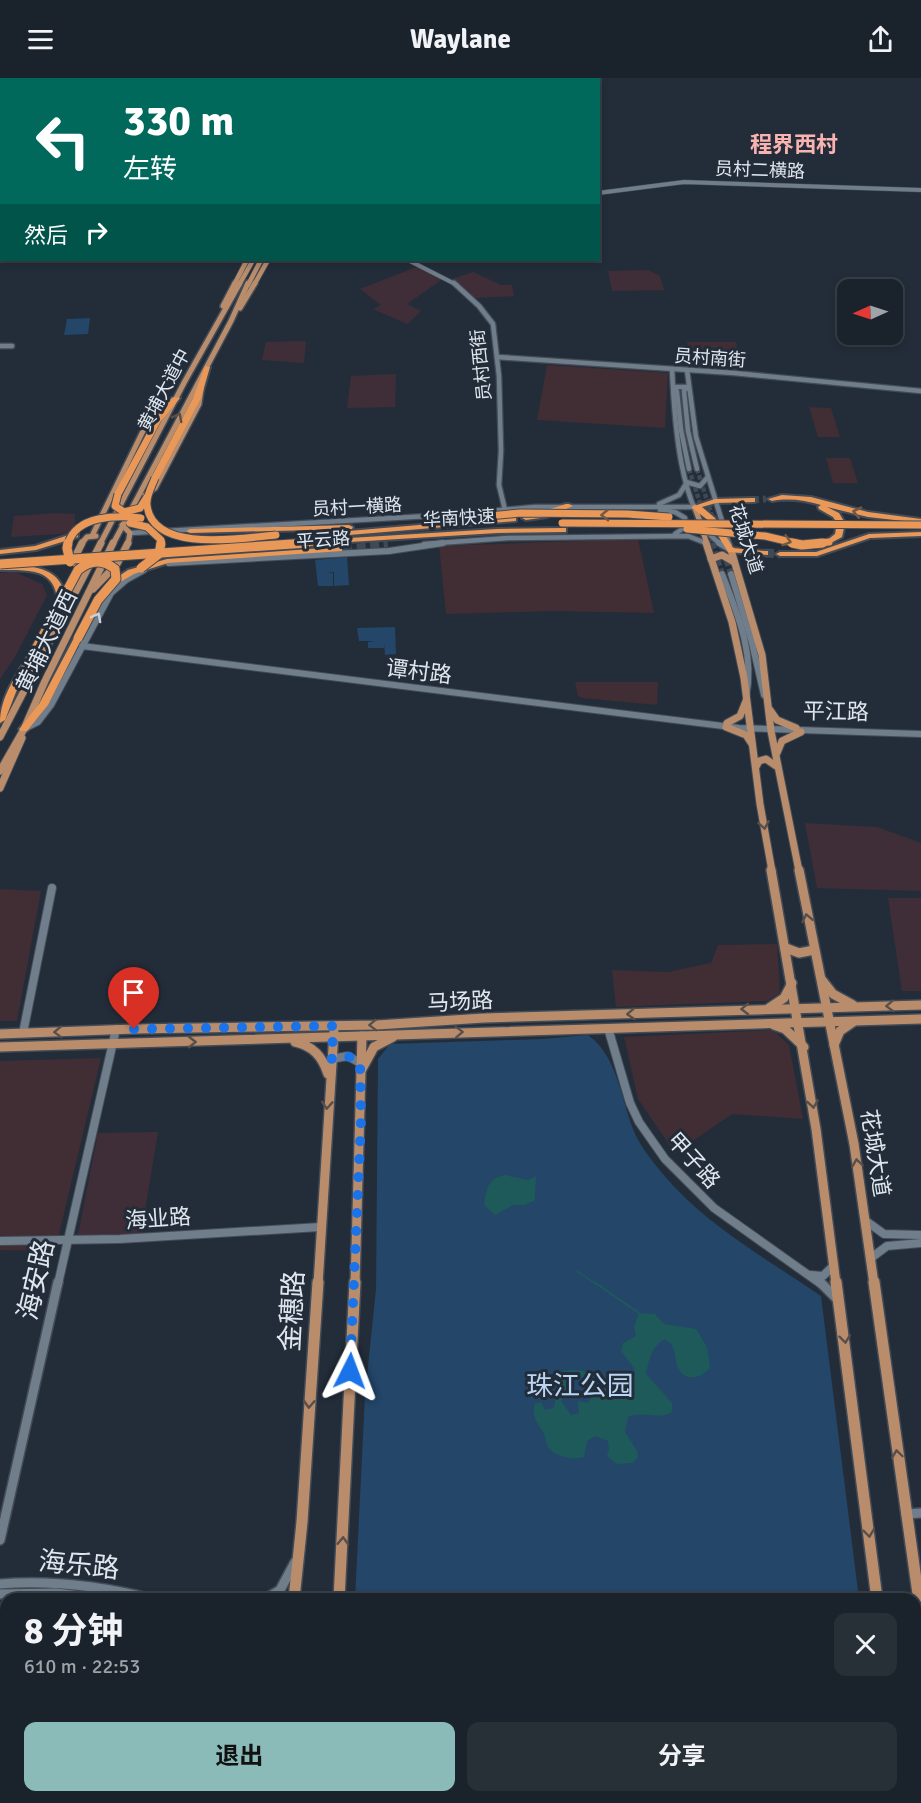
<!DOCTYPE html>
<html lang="zh">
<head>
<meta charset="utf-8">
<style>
  body { margin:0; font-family:Signika,"Noto Sans SC",sans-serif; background:#272f37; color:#f1f3f6; height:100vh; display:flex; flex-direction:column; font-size:22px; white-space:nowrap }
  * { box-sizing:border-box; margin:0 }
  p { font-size:20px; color:#9fa4a9 }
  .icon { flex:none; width:33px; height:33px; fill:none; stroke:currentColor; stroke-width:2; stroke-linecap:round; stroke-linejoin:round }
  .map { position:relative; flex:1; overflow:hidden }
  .side { position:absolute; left:0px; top:1515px; width:921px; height:210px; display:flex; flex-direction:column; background:#1a222b; border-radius:18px 18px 0 0; box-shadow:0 3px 9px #0003,0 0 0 2px #383f47 }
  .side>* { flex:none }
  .top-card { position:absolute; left:0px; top:0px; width:600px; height:183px; box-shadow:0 3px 9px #0003,0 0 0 2px #383f47; background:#00695c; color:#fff; overflow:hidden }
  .needle { width:39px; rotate:267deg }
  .tools { position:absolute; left:837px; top:201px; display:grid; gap:12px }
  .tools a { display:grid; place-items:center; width:66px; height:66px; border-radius:12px; background:#1a222b; box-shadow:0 3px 9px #0003,0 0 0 2px #383f47; font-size:30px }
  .pin { position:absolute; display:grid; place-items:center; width:51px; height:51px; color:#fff; margin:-62px -26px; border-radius:50% 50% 50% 0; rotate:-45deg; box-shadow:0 0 6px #0007 }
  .pin .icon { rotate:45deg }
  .me { position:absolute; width:66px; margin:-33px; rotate:3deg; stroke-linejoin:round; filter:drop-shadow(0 0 4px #0008) }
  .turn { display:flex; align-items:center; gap:21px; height:126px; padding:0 24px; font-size:27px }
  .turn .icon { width:78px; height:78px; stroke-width:2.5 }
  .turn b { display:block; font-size:42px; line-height:51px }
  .then { display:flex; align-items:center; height:57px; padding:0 24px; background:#0003; gap:12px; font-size:22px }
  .round { display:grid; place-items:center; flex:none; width:63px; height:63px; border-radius:12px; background:#272f37 }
  .head { display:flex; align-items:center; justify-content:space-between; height:102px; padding:0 24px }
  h1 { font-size:36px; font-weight:700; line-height:45px }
  .button { display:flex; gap:12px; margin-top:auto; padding:12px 24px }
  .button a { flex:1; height:69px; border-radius:12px; background:#8bbbb9; color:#111; font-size:24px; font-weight:700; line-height:69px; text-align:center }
  .button a+a { background:#272f37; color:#f1f3f6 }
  header { display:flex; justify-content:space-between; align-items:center; height:78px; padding:0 24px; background:#1a222b; font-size:27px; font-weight:700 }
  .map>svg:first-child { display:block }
</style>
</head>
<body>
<header><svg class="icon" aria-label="menu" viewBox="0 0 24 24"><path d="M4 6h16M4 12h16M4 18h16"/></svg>Waylane<svg class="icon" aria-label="share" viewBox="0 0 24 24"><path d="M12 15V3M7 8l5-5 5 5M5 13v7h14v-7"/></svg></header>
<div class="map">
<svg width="921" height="1725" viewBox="0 0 921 1725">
  <rect width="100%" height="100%" fill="#232d39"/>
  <g fill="#412d34">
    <path d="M 687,264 L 736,264 L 740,292 L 694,291 Z"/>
    <path d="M 547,287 L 668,295 L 665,350 L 537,342 Z"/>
    <path d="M 809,329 L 831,330 L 840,359 L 818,359 Z"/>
    <path d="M 826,380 L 850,380 L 858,405 L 833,405 Z"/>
    <path d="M 638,461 L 654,535 L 551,533 L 446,536 L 439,468 Z"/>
    <path d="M 575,604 L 658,604 L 657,627 L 582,620 L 578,618 Z"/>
    <path d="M 0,811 L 41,813 L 17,943 L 0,943 Z"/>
    <path d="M 777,866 L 780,915 L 767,923 L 616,929 L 612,892 L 668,894 L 711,885 L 718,867 Z"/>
    <path d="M 773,952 L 789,967 L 803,1041 L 732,1036 L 675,1075 L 638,1021 L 624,959 Z"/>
    <path d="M 101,980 L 55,1173 L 0,1172 L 0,983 Z"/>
  </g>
  <g fill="#3f2e38">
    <path d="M 417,189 L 444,200 L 407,226 L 421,233 L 407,246 L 373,231 L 381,227 L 360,211 Z"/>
    <path d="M 648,192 L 660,198 L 664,212 L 612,213 L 608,193 Z"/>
    <path d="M 473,194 L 501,207 L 512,207 L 514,218 L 475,220 L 452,201 Z"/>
    <path d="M 306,263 L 304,285 L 262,282 L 266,264 Z"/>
    <path d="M 396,296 L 395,329 L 347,330 L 351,298 Z"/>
    <path d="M 56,435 L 75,436 L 74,455 L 11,459 L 14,438 Z"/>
    <path d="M 15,494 L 42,506 L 47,517 L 16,577 L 0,601 L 0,495 Z"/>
    <path d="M 805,745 L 877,749 L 921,765 L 921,813 L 817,810 Z"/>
    <path d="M 888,820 L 921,820 L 921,913 L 902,913 Z"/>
    <path d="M 158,1054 L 141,1156 L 78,1157 L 98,1055 Z"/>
    <path d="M 6,1536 L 6,1712 L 0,1713 L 0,1540 Z"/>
  </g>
  <g fill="#234669">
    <path d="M 0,0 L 199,0 L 2,2 L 1,145 Z"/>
    <path d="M 90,240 L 88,256 L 64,257 L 67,241 Z"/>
    <path d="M 347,479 L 349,507 L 334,508 L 334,494 L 328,495 L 333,495 L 333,508 L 318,508 L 315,482 Z"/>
    <path d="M 395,549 L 396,576 L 385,577 L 384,565 L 384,570 L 368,570 L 368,564 L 375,563 L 359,563 L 357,550 Z"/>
    <path d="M 588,957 C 619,979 621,1025 636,1058 C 642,1070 653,1084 662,1095 C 704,1146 767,1181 821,1218 L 859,1521 L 355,1521 L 365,1317 L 376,1211 L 378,981 L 390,966 L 543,961 Z"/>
    <path d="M 451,1719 L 884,1719 L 885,1725 L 461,1725 Z"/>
  </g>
  <g fill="#1f5a5b" fill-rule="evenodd">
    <path d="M 505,1097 L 528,1102 L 536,1098 L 535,1122 L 525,1127 L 513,1127 L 495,1137 L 484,1127 C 486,1112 488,1100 505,1097 Z"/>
    <path d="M 639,1235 L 655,1236 L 664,1246 L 696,1251 L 707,1269 L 710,1289 C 703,1300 685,1305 678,1290 C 673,1278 678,1269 665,1261 C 651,1269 649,1282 646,1296 L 672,1325 L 672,1334 C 658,1343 642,1332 628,1339 L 625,1354 L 637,1373 L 638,1379 L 633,1385 L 617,1386 L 607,1378 L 609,1371 L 608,1363 L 595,1358 L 587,1363 L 584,1379 C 573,1382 556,1379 549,1370 C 546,1366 546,1360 544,1356 C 538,1345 531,1339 535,1326 L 541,1324 L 545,1332 L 554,1330 L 560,1294 C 600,1285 588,1309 614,1321 L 623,1319 L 635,1297 L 634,1290 L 621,1273 L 623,1265 L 636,1258 L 634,1249 ZM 576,1297 L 590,1302 L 587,1308 L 592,1312 L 592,1319 L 587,1325 L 578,1323 L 579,1335 L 571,1337 L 561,1323 L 566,1315 L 566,1304 Z"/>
    <path d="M 330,1719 L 437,1719 L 446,1725 L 329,1725 Z"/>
  </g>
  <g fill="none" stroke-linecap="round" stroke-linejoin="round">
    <path stroke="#1f5a5b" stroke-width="1.5" d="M 577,1193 L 596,1206"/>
    <path stroke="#1f5a5b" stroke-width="2" d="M 594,1204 L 639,1235"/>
    <g stroke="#3f4954" stroke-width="4.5" stroke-dasharray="4.5 2" stroke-linecap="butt">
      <path d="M 689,391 L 713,466"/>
      <path d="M 697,391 L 721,466"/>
    </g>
    <g stroke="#3f4954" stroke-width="6" stroke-dasharray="6 3" stroke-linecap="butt">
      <path d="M 712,465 L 722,496"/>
      <path d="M 721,465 L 731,496"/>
    </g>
    <path stroke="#3f4954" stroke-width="7" stroke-dasharray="7 4" stroke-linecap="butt" d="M 752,422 L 766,421"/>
    <g stroke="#3f4954" stroke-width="9" stroke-dasharray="9 4.5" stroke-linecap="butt">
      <path d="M 330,473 L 388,467"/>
      <path d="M 765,475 L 780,476"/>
    </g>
    <defs>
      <g id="minor-far4">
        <path d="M 598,115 L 684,104 L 921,112"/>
        <path d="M 408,182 L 457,207"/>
      </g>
      <g id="minor-far3">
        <path d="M 454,205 L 479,228 L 493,246 L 499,298 L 501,373 L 499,407 L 505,432"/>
        <path d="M 0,268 L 12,268"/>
        <path d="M 497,279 L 734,295 L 921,313"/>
        <path d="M 672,291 C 674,336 679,440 721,466"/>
        <path d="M 687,292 L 696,359 L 729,466"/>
        <path d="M 689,391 L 681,352 L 677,314 L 674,309 L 688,309 L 684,313 L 688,353 L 697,391"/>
        <path d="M 686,404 L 700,408 L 707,400"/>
        <path d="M 659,426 L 679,417 L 686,406"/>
        <path d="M 660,432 L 675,434 L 685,440 L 685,449 L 675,456"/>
        <path d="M 130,455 L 446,437 L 535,429 L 695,429"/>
        <path d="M 424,466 L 508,460 L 688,458 L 706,465"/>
      </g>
      <g id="minor-far2">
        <path d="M 719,465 L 731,472"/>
        <path d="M 728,465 L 729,467"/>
        <path d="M 169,485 L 389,473 L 443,465"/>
        <path d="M 722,496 C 738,537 755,576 746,620"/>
        <path d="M 731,496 L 752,565 L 764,617"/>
        <path d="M 82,568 L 739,650 L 921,656"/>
        <path d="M 24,651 L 38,644 L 51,627 L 111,515 L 126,502 L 144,492"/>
      </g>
      <g id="minor-far1">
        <path d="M 608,950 L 630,1025 L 639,1044 L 665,1081 L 714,1130 L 821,1206"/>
        <path d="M 23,955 L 52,810"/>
        <path d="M 331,981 L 348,978 L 360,985"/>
        <path d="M 866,1143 L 884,1156 L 921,1157"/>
        <path d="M 0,1163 L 120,1161 L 320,1149"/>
        <path d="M 871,1180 L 887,1168 L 921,1165"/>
        <path d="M 810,1197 L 823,1198 L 834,1187"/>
        <path d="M 58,1206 L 116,951"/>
      </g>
      <g id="minor">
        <path d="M 820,1204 L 837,1221"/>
        <path d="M 906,1436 L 921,1435"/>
        <path d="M 0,1462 L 58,1204"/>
        <path d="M 0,1506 C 52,1502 101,1508 152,1521"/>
        <path d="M 0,1516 L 56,1515 L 105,1521"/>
        <path d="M 265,1521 L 280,1512 L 295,1484"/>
        <path d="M 256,1719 L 257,1725"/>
        <path d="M 42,1725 L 67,1719"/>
      </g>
      <g id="major-far4">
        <path d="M 234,207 L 247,182"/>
        <path d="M 239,207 L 252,184"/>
        <path d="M 248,207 L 261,182"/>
        <path d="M 254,207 L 268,182"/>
      </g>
      <g id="major-far3">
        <path d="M 223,228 L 235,205"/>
        <path d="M 240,230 L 255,205"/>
        <path d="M 145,417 L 155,410 L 199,326 L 202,306"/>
        <path d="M 695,429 L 707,466"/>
        <path d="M 122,447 L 130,455 L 128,466"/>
        <path d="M 92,458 L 145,349 L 173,322"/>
        <path d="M 81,466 L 87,459 L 96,458"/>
        <path d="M 100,466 L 185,303 L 240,205"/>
        <path d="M 113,466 L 231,243 L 248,205"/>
      </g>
      <g id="major-far2">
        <path d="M 706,465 L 732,544 L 744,600 L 760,726 L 772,793"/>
        <path d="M 731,472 L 762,577 L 771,653 L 799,793"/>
        <path d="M 711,481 L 722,477 L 734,484"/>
        <path d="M 77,487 L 77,475 L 82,465"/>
        <path d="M 93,511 L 117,486 L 128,465"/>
        <path d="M 770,632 L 777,642 L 796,650"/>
        <path d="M 727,645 L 740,638 L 746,623"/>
        <path d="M 726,649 L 746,657 L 752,666"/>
        <path d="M 0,659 L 101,465"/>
        <path d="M 777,675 L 782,663 L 801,654"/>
        <path d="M 756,689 L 759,683 L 766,681 L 776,688"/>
        <path d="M 0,693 L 24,651 L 45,603 L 113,465"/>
        <path d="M 0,710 L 22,660"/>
      </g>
      <g id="major-far1">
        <path d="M 771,792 L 816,1051 L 836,1206"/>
        <path d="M 799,792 L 854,1066 L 874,1206"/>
        <path d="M 786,870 L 799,875 L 814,872"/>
        <path d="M 822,902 L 833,916 L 853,927"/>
        <path d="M 769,930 L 784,920 L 792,905"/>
        <path d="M 774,947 L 785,951 L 804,969"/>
        <path d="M 0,956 L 134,951 L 377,947 L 484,940 L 921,927"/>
        <path d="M 295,964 C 313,968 322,978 328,996"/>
        <path d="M 834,967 L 840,953 L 853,944"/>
        <path d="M 0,969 L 921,941"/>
        <path d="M 362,991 L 374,969 L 393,959"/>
        <path d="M 318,1206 L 334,954"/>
        <path d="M 355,1206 L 362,958"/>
      </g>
      <g id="major">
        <path d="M 836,1204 L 877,1521"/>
        <path d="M 874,1204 L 921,1537"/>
        <path d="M 294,1521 L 302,1444 L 318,1204"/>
        <path d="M 339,1521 L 355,1204"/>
        <path d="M 279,1719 L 279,1725"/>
        <path d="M 315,1719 L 315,1725"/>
        <path d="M 905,1719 L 906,1725"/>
        <path d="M 263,1725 L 264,1719"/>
        <path d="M 298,1725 L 299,1719"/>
      </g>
      <g id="highway">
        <path d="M 205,288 L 210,289 L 201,320 L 159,400 L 152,402 L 151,400 L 193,320 Z"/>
        <path d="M 174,319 L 180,320 L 161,343 L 122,416 L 115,418 L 114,416 L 154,342 Z"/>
        <path d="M 782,417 L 811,419 L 868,434 L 921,441 L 921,445 L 868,439 L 827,429 L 839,435 L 845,445 L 842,459 L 829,466 L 825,464 L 835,456 L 837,445 L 833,439 L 819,431 L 818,429 L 821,427 C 804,422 789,420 772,423 L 768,421 Z"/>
        <path d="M 752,420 L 755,420 L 755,424 L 716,425 L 702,429 L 715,440 L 733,470 L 765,473 L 768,473 L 768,477 L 728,474 L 709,443 L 691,429 L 715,421 Z"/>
        <path d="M 566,426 L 569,426 L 573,428 L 547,439 L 526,442 L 522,440 Z"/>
        <path d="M 513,439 L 516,439 L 516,443 L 337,458 L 333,456 L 337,454 Z"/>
        <path d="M 349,447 L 353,449 L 352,451 L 190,455 L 186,453 L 190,451 Z"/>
        <path d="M 563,450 L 566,450 L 566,454 L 497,455 L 317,466 L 313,464 L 317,462 L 497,451 Z"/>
        <path d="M 921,454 L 921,458 L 870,460 L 817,478 L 780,478 L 776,476 L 780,474 L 816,474 L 869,456 Z"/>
        <path d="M 75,455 L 78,455 L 78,459 L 36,472 L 0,476 L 0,472 L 35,468 Z"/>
        <path d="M 339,469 L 342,469 L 342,473 L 168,485 L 134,496 L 117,506 L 114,506 L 110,504 L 128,492 L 167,481 Z"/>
        <path d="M 0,488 C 25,487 58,486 65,516 C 67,524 68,532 66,540 L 60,540 L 59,538 C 58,492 41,492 0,492 Z"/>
        <path d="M 78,557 L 82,560 L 48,627 L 27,653 L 21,653 L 19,651 L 21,649 L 39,626 L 74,560 Z"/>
        <path d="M 31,577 L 35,580 L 18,609 L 5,642 L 0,645 C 0,620 15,599 28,578 Z"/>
      </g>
    </defs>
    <use href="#minor-far4" stroke="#424b56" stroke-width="5"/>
    <use href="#minor-far3" stroke="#424b56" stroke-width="7"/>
    <use href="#minor-far2" stroke="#424b56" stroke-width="8"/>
    <use href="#minor-far1" stroke="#424b56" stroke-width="10"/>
    <use href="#minor" stroke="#424b56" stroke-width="12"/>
    <use href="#major-far4" stroke="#424b56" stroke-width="6"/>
    <use href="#major-far3" stroke="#424b56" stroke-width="8"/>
    <use href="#major-far2" stroke="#424b56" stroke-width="9"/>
    <use href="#major-far1" stroke="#424b56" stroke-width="12"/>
    <use href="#major" stroke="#424b56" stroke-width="14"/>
    <use href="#highway" stroke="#424b56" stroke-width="4"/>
    <use href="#minor-far4" stroke="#707d8a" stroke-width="4"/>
    <use href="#minor-far3" stroke="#707d8a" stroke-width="4.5"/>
    <use href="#minor-far2" stroke="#707d8a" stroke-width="6"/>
    <use href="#minor-far1" stroke="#707d8a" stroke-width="8"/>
    <use href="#minor" stroke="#707d8a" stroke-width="9"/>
    <use href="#major-far4" stroke="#b98d6c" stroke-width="4.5"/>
    <use href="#major-far3" stroke="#b98d6c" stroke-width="5"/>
    <use href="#major-far2" stroke="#b98d6c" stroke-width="7"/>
    <use href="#major-far1" stroke="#b98d6c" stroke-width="9"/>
    <use href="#major" stroke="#b98d6c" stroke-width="11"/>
    <use href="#highway" fill="#e99858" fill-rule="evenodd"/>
    <defs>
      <g id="highway-bridge-far1">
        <path d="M 155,400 C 152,408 146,418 147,427 C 152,476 243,460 276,457"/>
        <path d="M 118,416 L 115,428 L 124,434 L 140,430 L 147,419"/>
        <path d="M 446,442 L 520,435 L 627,436 L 669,439"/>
        <path d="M 130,445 L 147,449 L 161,462 L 160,466"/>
        <path d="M 562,445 L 921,447"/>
        <path d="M 687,451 L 765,458 L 799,466"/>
        <path d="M 68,466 C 76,437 117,437 141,440"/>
        <path d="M 286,466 L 317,464"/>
        <path d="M 809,466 L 829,464"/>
      </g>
      <g id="highway-bridge">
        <path d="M 68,465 L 67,470 L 70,484"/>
        <path d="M 792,465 L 802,467 L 823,465"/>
        <path d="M 0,486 L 307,465"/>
        <path d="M 141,490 L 159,476 L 161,465"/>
        <path d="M 31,580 L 78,492 C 90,482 103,481 115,491 L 116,501 L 98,522 L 78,560"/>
      </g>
    </defs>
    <use href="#highway-bridge-far1" stroke="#424b56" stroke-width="9" stroke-linecap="butt"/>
    <use href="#highway-bridge" stroke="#424b56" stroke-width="11" stroke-linecap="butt"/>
    <use href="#highway-bridge-far1" stroke="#e99858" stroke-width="7"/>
    <use href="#highway-bridge" stroke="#e99858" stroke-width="9"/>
  </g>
  <defs><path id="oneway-chevron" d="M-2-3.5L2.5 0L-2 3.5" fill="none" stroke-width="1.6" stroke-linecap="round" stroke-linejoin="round" transform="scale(1.5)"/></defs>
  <g stroke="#584f4b">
    <use href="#oneway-chevron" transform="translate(178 339) rotate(-63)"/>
    <use href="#oneway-chevron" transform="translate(764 747) rotate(80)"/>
    <use href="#oneway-chevron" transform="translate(807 840) rotate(-101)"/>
    <use href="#oneway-chevron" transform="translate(890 928) rotate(178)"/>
    <use href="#oneway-chevron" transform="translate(745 931) rotate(179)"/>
    <use href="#oneway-chevron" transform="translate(631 936) rotate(177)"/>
    <use href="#oneway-chevron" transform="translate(373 947) rotate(178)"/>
    <use href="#oneway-chevron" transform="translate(58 954) rotate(178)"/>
    <use href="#oneway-chevron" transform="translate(459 954) rotate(-2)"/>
    <use href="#oneway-chevron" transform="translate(192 964) rotate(-1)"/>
    <use href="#oneway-chevron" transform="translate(813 1026) rotate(81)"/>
    <use href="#oneway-chevron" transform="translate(327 1027) rotate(94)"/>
    <use href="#oneway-chevron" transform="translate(857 1085) rotate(-98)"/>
    <use href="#oneway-chevron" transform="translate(845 1261) rotate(83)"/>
    <use href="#oneway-chevron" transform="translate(309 1326) rotate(93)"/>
    <use href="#oneway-chevron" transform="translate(897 1376) rotate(-98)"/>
    <use href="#oneway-chevron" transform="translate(869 1455) rotate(83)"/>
    <use href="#oneway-chevron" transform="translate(343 1463) rotate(-88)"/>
  </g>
  <g stroke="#725845">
    <use href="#oneway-chevron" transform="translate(857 434) rotate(-167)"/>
    <use href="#oneway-chevron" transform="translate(605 437) rotate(179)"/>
    <use href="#oneway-chevron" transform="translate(787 463) rotate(16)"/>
  </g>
  <use stroke="#c9d1da" href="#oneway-chevron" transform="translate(97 539) rotate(-62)"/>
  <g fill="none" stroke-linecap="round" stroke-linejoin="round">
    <path stroke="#1a73e8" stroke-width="10" stroke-dasharray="0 18" d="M 134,951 L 334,948 L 331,981 L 348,978 L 360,986 L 361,1042 L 350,1293"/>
  </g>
  <g text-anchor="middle" stroke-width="6" stroke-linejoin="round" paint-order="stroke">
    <g font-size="18" fill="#dfe6ee" stroke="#232d39">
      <text transform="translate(760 92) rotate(2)" y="6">员村二横路</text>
      <text transform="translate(710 280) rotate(4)" y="6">员村南街</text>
      <text transform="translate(481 287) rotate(-96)" y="6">员村西街</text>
      <text transform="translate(164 312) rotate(-62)" y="6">黄埔大道中</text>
      <text transform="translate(357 429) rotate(-3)" y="6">员村一横路</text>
      <text transform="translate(459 440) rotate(-3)" y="6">华南快速</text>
      <text transform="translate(746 461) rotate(72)" y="6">花城大道</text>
      <text transform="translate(323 462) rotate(-4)" y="6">平云路</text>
    </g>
    <g font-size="22" font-weight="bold" fill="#f9b4b1" stroke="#232d39">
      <text x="794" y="74">程界西村</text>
    </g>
    <g font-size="22" fill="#dfe6ee" stroke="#232d39">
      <text transform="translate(46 563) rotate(-64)" y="8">黄埔大道西</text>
      <text transform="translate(419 593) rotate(7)" y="8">谭村路</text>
      <text transform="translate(836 633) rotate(1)" y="8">平江路</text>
      <text transform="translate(460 923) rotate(-3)" y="8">马场路</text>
      <text transform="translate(876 1075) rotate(81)" y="8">花城大道</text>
      <text transform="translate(694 1082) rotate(48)" y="8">甲子路</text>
      <text transform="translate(158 1140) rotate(-4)" y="8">海业路</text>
    </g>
    <g font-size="27" fill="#dfe6ee" stroke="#232d39">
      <text transform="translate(36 1202) rotate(-77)" y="9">海安路</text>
      <text transform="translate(292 1233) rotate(-87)" y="9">金穗路</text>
      <text transform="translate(79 1487) rotate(6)" y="9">海乐路</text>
    </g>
    <g font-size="27" fill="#b9d5f3" stroke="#232d39">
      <text x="580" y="1317">珠江公园</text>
    </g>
  </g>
</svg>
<div class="tools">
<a><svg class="needle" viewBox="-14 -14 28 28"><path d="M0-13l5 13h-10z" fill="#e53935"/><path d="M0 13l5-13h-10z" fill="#9fa4a9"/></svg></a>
</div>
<div class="pin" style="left:134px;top:951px;background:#d93025"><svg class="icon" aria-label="arrive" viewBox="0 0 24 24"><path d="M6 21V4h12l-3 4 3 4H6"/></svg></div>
<svg class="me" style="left:350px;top:1293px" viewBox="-20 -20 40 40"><path d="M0-17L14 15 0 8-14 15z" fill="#1a73e8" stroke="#fff" stroke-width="4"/></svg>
<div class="top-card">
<div class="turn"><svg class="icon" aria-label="left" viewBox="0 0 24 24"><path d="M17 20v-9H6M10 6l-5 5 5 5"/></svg><div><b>330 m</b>左转</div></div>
<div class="then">然后<svg class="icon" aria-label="right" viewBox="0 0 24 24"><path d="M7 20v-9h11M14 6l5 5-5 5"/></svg></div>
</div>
<section class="side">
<div class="head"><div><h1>8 分钟</h1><p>610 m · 22:53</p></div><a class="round"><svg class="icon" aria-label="close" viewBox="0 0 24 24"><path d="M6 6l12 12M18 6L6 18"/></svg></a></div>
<div class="button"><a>退出</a><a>分享</a></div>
</section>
</div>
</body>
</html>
